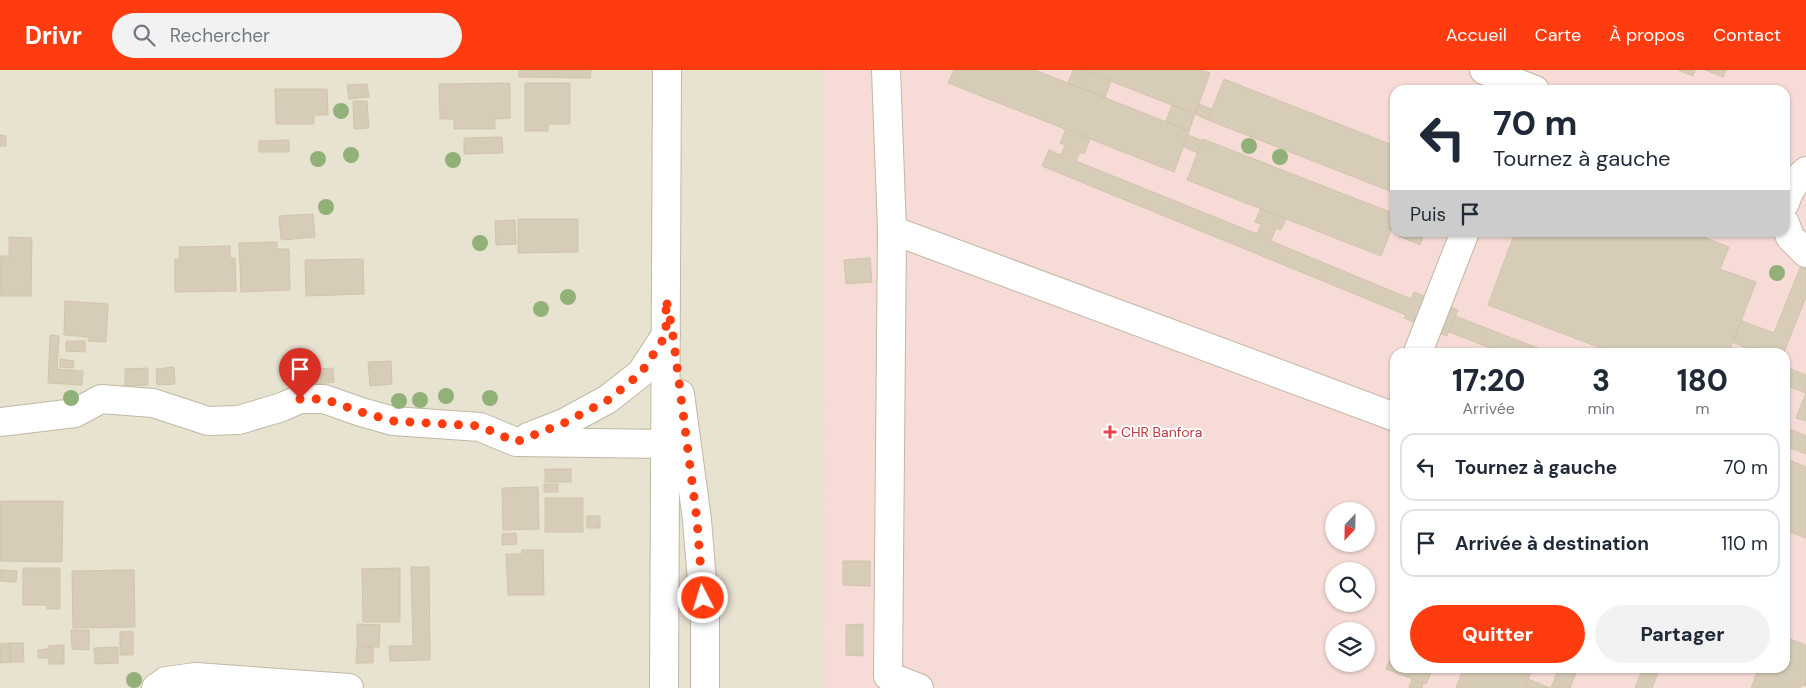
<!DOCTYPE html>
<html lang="fr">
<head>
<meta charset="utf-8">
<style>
  body { margin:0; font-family:"DM Sans",sans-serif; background:#f2f2f3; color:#1f2937; height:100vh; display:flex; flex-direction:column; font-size:19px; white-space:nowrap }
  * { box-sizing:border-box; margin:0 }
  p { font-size:16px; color:#747a83 }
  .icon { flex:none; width:28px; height:28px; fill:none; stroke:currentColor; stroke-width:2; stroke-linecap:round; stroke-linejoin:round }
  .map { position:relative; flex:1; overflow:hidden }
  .details { position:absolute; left:1390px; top:278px; width:400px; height:325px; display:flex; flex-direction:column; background:#fff; border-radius:15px; box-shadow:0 1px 4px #0004 }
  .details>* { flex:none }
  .banner { position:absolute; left:1390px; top:15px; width:400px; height:152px; border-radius:15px; box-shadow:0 1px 4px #0004; background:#fff; color:#1f2937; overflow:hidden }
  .needle { width:32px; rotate:202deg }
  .fabs { position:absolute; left:1325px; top:432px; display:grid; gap:10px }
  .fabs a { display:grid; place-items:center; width:50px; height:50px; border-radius:50%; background:#fff; box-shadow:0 1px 4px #0004; font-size:25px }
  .pin { position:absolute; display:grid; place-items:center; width:42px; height:42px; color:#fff; margin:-51px -21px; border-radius:50% 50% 50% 0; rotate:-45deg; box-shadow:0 0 5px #0007 }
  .pin .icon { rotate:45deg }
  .me { position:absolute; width:55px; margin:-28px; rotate:355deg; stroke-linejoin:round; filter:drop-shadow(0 0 4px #0008) }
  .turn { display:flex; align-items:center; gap:18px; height:105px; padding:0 20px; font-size:22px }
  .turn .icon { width:65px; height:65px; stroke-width:2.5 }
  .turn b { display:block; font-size:35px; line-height:42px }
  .then { display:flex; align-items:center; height:48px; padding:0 20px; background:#0003; gap:10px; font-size:19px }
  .eta { display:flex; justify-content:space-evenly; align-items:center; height:85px; text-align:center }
  .eta b { font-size:30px; font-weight:800; line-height:35px }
  .action { display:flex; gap:10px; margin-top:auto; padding:10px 20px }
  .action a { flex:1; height:58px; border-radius:30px; background:#ff3c0f; color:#fff; font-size:20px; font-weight:800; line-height:58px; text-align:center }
  .action a+a { background:#f2f2f3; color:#1f2937 }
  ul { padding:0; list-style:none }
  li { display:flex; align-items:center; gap:15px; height:68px; margin:0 10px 8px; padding:0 10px; border:2px solid #e0e1e3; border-radius:15px }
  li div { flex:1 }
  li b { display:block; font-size:19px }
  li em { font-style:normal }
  header { display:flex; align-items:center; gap:30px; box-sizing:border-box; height:70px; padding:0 25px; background:#ff3c0f; color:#fff }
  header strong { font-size:24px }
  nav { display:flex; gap:28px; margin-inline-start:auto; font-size:18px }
  .search { width:350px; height:45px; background:#f2f2f3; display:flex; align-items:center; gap:12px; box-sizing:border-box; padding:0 18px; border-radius:28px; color:#747a83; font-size:19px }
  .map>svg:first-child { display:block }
</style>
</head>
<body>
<header>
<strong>Drivr</strong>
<div class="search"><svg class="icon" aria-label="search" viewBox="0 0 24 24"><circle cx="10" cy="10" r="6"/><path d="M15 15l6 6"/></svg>Rechercher</div>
<nav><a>Accueil</a><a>Carte</a><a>À propos</a><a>Contact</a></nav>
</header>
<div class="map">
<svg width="1806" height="618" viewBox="0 0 1806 618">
  <rect width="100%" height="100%" fill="#f4efe4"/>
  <path fill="#e8e2d1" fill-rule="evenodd" d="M 0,0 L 1806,0 L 1806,618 L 0,618 ZM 1395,20 L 1785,20 L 1785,162 L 1395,162 ZM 1395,282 L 1785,282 L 1785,598 L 1395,598 ZM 1334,441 L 1366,441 L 1366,474 L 1334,474 ZM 1334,501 L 1366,501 L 1366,534 L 1334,534 ZM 1334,561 L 1366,561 L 1366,594 L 1334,594 Z"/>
  <path fill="#f6dbd6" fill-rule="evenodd" d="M 823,0 L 1806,0 L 1806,618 L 825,618 ZM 1395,20 L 1785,20 L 1785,162 L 1395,162 ZM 1395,282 L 1785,282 L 1785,598 L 1395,598 ZM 1334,441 L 1366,441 L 1366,474 L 1334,474 ZM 1334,501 L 1366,501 L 1366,534 L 1334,534 ZM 1334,561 L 1366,561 L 1366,594 L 1334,594 Z"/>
  <g fill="#d6ccb8" stroke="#d2c4ab">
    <path d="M 519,0 L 591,0 L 590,8 L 519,7 Z"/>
    <path d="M 954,0 L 1035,0 L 1189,61 L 1174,102 L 948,13 Z"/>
    <path d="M 1073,0 L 1082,0 L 1111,11 L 1105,27 L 1068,13 Z"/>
    <path d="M 1082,0 L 1201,0 L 1210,3 L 1195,44 Z"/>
    <path d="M 1678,0 L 1695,0 L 1693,6 Z"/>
    <path d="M 1705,0 L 1726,0 L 1723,7 Z"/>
    <path d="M 1224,9 L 1395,76 L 1395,123 L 1208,50 Z"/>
    <path d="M 510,13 L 510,48 L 495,49 L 495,59 L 454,59 L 454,49 L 440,49 L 439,14 Z"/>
    <path d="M 525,13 L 570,13 L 570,54 L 548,54 L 548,61 L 525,61 Z"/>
    <path d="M 367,14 L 369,27 L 349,29 L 347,15 Z"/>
    <path d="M 275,19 L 327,19 L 328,45 L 314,45 L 314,54 L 276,54 Z"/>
    <path d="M 353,31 L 367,31 L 369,58 L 354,59 Z"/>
    <path d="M 1199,34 L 1212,39 L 1208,50 L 1195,44 Z"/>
    <path d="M 1172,36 L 1195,44 L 1189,61 L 1166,51 Z"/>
    <path d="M 1066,59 L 1090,69 L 1084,84 L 1080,82 L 1076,91 L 1257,164 L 1261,154 L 1255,152 L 1261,138 L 1286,149 L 1281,160 L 1276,158 L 1271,171 L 1411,229 L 1414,222 L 1458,240 L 1447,266 L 1404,248 L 1406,245 L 1042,96 L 1049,80 L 1061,85 L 1065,75 L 1060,73 Z"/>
    <path d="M 0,65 L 6,66 L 6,76 L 0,76 Z"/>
    <path d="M 1188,65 L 1203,71 L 1198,83 L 1182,76 Z"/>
    <path d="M 502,67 L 503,83 L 464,84 L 464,68 Z"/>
    <path d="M 1203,69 L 1395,144 L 1395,150 L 1381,186 L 1187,110 Z"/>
    <path d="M 289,70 L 289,82 L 259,82 L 259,71 Z"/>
    <path d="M 313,144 L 315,167 L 281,170 L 279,146 Z"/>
    <path d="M 518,149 L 578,149 L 578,182 L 518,183 Z"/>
    <path d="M 515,150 L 516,174 L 496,175 L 495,151 Z"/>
    <path d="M 1400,162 L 1424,162 L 1420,175 L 1399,166 Z"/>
    <path d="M 1515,162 L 1690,162 L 1729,177 L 1720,199 L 1756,212 L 1729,282 L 1611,282 L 1488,235 Z"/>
    <path d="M 9,167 L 32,168 L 31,226 L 0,226 L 0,186 L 9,186 Z"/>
    <path d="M 277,172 L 277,179 L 289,179 L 290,220 L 241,222 L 239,173 Z"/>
    <path d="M 230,176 L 230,188 L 235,188 L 236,221 L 175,222 L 175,189 L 180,189 L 179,177 Z"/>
    <path d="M 870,188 L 872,212 L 846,214 L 844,190 Z"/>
    <path d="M 363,189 L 364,224 L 306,226 L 305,190 Z"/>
    <path d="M 1802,193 L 1806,195 L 1806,227 L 1784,282 L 1766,282 L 1755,277 L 1753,281 L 1733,272 L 1742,251 L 1774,263 Z"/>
    <path d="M 65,231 L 108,234 L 106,272 L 88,271 L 89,267 L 64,265 Z"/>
    <path d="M 1455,246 L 1548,282 L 1501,282 L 1449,262 Z"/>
    <path d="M 50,265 L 59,266 L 57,299 L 83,301 L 82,315 L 48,313 Z"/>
    <path d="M 66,271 L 85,271 L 85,282 L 66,281 Z"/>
    <path d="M 60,289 L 74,291 L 73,298 L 60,297 Z"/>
    <path d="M 391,291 L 392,314 L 370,316 L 368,292 Z"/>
    <path d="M 174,297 L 175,314 L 157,315 L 156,299 Z"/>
    <path d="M 1785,297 L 1806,305 L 1806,323 L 1785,315 Z"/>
    <path d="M 148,298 L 148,315 L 125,316 L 125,299 Z"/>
    <path d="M 333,298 L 334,312 L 307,315 L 305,300 Z"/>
    <path d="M 1806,323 L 1806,351 L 1796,348 Z"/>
    <path d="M 1785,357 L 1806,366 L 1806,384 L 1785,376 Z"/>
    <path d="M 1785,388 L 1806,397 L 1806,468 L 1785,460 Z"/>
    <rect x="545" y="399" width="26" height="13"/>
    <rect x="544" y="414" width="14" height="8"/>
    <path d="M 538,417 L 539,459 L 503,460 L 502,418 Z"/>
    <rect x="545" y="428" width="38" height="34"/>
    <path d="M 0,431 L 63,431 L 62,492 L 0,491 Z"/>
    <rect x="587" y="446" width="13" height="12"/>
    <path d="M 516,463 L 517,474 L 502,475 L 502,464 Z"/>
    <path d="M 522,480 L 543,480 L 544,525 L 508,525 L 506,484 L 522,484 Z"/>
    <path d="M 843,491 L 870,491 L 870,516 L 843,515 Z"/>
    <path d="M 411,497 L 429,497 L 430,590 L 390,591 L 389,576 L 413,576 Z"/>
    <path d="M 23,498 L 60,498 L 60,539 L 47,539 L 47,535 L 23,535 Z"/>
    <path d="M 400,498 L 400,552 L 363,552 L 362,499 Z"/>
    <path d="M 0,500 L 17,501 L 16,512 L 0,511 Z"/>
    <path d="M 134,500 L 135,557 L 73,558 L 72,501 Z"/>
    <path d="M 357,554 L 380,555 L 379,577 L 357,576 Z"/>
    <path d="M 863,554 L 863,586 L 846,585 L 846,555 Z"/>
    <path d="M 71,560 L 89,560 L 89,580 L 72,579 Z"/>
    <path d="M 133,561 L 133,585 L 120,585 L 120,562 Z"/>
    <path d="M 1785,567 L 1806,575 L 1806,616 L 1802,615 L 1800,618 L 1751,618 L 1759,598 L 1785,598 Z"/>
    <path d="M 10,573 L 11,592 L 0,593 L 0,574 Z"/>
    <path d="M 10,573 L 23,573 L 24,592 L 11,592 Z"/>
    <path d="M 64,575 L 64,594 L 49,594 L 49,588 L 38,588 L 38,580 L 48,579 L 48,576 Z"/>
    <path d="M 1395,576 L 1395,598 L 1433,598 L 1426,614 L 1386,599 Z"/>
    <path d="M 118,577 L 118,593 L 95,594 L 94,578 Z"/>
    <path d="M 357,577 L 373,577 L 373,593 L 356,593 Z"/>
    <path d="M 1449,598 L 1464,598 L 1462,603 Z"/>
    <path d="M 1464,598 L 1533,598 L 1524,618 L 1456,618 Z"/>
    <path d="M 1559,598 L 1578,598 L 1570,618 L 1551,618 Z"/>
    <path d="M 1643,598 L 1660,598 L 1652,618 L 1635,618 Z"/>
    <path d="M 1412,609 L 1423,613 L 1422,618 L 1409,618 Z"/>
    <path d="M 1528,609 L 1550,618 L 1524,618 Z"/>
  </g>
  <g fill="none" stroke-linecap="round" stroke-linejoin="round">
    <defs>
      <g id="minor">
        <path d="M 886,0 L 892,160 L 888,606 L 919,618"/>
        <path d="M 1484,0 L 1535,20"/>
        <path d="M 1785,133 C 1789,119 1795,110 1806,101"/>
        <path d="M 1785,153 L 1790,167 L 1806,183"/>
        <path d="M 892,160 L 1395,347"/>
        <path d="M 1418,282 L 1465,162"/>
        <path d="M 680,324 L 697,450 L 705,548 L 705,618"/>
        <path d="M 0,352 L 75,343 L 101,329 L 153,333 L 208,351 L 239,350 L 282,337 L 300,329 L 324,329 L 361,342 L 393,351 L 480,357 L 516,372 L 665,374"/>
        <path d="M 528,367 L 564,353 L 608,329 L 641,303 L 666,265"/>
        <path d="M 156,618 L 166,611 L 196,607 L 349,618"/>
        <path d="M 664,618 L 667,0"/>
      </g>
    </defs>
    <use href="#minor" stroke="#c0b8a5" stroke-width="30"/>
    <use href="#minor" stroke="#fff" stroke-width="28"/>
  </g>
  <g fill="#92b179">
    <circle cx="341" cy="41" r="8"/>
    <circle cx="1249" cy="76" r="8"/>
    <circle cx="351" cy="85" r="8"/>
    <circle cx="1280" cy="87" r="8"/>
    <circle cx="318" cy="89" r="8"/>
    <circle cx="453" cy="90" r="8"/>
    <circle cx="326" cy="137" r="8"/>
    <circle cx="480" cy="173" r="8"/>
    <circle cx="1777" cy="203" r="8"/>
    <circle cx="568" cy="227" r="8"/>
    <circle cx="541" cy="239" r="8"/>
    <circle cx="446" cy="326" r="8"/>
    <circle cx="71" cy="328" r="8"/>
    <circle cx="490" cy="328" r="8"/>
    <circle cx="420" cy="330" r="8"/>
    <circle cx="399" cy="331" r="8"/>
    <circle cx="134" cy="610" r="8"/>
  </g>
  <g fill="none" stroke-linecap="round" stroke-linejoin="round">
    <path stroke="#ff3c0f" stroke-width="9" stroke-dasharray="0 16.2" d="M 300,329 L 324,329 L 361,342 L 393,351 L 480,356 L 516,372 L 564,353 L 608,330 L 641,303 L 666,265 L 666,229 L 672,258 L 697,450 L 703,528"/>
  </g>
  <path fill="#e0444e" stroke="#fff" stroke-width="2" d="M1107.5 354.5h5v5h5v5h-5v5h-5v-5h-5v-5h5z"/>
  <g text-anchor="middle" stroke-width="4" stroke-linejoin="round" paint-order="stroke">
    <g font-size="14" fill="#be3a42" stroke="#fff" text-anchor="start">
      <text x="1121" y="367">CHR Banfora</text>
    </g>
  </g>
</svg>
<div class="fabs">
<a><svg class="needle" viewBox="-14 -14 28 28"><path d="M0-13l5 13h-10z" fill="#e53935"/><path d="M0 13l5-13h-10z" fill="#747a83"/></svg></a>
<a><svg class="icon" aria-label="search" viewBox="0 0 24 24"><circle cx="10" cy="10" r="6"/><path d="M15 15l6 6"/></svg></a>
<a><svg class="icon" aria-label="layers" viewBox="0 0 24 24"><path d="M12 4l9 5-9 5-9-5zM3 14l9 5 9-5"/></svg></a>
</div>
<div class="pin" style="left:300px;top:329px;background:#d93025"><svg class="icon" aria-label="arrive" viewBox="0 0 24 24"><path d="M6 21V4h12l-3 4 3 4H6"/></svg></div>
<svg class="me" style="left:703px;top:528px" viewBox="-20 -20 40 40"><circle r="17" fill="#ff3c0f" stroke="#fff" stroke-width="3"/><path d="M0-11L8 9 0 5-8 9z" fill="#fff"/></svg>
<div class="banner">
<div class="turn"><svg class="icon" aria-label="left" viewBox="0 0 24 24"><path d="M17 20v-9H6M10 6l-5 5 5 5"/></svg><div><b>70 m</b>Tournez à gauche</div></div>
<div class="then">Puis<svg class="icon" aria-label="arrive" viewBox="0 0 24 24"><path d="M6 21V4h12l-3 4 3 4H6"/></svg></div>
</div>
<section class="details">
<div class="eta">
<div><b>17:20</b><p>Arrivée</p></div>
<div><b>3</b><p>min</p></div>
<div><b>180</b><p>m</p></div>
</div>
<ul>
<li><svg class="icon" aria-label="left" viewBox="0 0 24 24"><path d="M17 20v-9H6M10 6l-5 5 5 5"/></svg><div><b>Tournez à gauche</b></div><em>70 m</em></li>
<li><svg class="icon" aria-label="arrive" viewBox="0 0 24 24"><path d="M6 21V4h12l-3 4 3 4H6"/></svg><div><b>Arrivée à destination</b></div><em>110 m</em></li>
</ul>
<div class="action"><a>Quitter</a><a>Partager</a></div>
</section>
</div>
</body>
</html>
